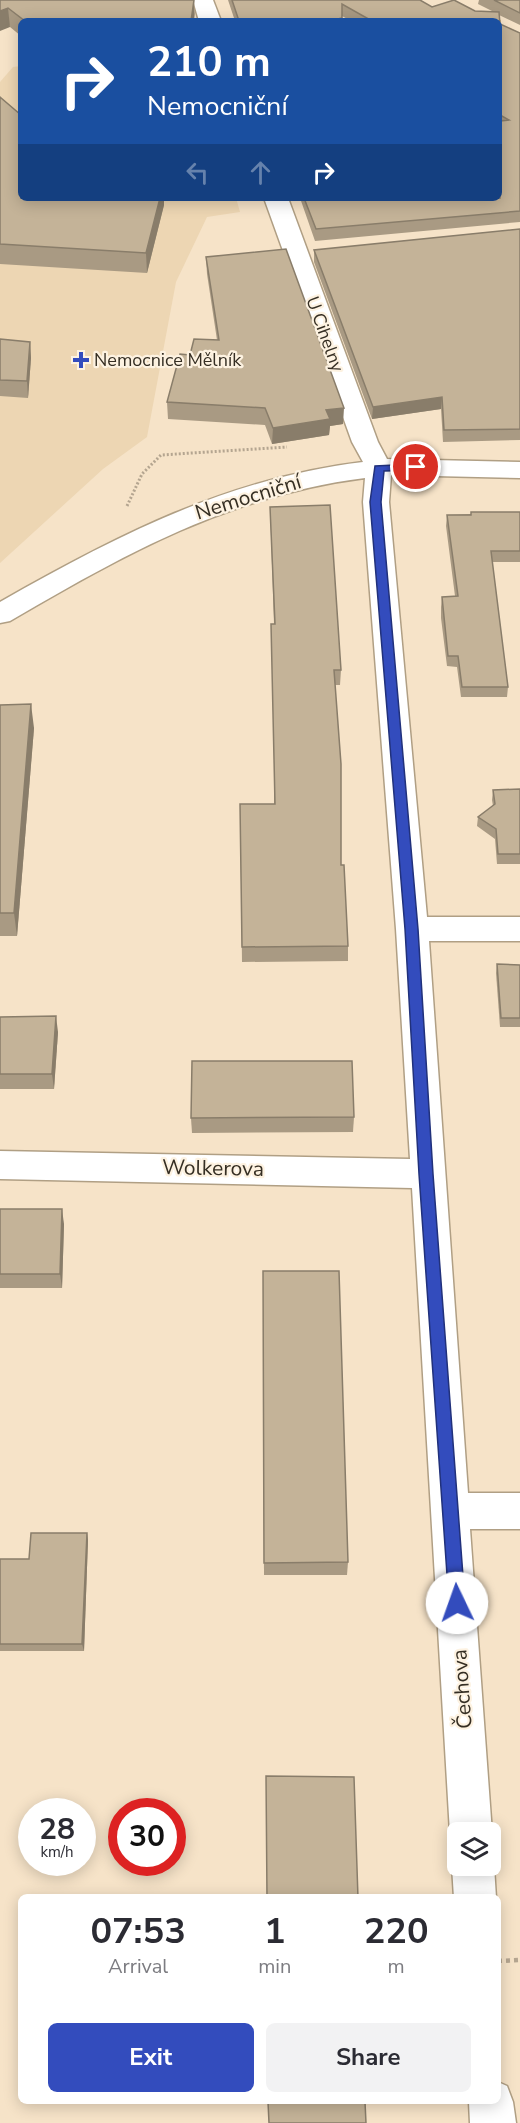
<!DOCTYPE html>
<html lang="en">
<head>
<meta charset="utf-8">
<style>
  body { margin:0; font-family:"Nunito Sans",sans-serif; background:#f2f2f3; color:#2b2b33; height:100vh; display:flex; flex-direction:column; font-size:22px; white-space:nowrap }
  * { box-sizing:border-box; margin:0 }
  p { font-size:20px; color:#7c7c81 }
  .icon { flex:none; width:33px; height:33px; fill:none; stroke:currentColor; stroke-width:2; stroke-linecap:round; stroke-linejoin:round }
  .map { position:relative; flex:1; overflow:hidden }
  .drawer { position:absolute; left:18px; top:1894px; width:483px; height:210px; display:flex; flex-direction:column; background:#fff; border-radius:9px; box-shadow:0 3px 15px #0003 }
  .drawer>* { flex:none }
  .guide { position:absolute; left:18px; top:18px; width:484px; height:183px; border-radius:9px; box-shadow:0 3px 15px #0003; background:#1a4fa0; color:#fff; overflow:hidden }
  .buttons { position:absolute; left:447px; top:1822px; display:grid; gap:12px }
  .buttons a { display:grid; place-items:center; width:54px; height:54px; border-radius:9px; background:#fff; box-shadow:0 3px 15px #0003; font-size:30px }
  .speed { position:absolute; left:18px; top:1798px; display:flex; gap:12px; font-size:30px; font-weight:700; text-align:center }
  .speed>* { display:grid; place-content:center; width:78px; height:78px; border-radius:50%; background:#fff; box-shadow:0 3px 15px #0003; line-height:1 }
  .speed small { font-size:15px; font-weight:400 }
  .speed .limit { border:9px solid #d22; background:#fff; color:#111 }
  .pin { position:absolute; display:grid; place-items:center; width:51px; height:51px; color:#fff; margin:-26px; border:3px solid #fff; border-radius:50%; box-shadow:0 2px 6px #0007 }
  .me { position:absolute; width:66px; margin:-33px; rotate:357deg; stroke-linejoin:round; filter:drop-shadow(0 0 4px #0008) }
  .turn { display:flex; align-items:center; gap:21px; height:126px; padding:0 30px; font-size:27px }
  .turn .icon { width:78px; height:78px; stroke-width:2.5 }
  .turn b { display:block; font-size:42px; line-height:51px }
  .lanes { display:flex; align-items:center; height:57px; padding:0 30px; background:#0003; justify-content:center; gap:30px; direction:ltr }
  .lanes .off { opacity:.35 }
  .eta { display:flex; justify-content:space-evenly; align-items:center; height:102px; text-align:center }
  .eta b { font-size:36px; font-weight:700; line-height:42px }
  .cta { display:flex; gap:12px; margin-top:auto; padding:12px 30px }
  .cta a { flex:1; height:69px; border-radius:9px; background:#334cbd; color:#fff; font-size:24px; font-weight:700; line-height:69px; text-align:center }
  .cta a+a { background:#f2f2f3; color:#2b2b33 }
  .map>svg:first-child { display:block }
</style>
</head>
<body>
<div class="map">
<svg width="520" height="2123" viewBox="0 0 520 2123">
  <rect width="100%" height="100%" fill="#f6e3c8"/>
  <path fill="#edd6b3" d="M 21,66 L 21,198 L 236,198 L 240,212 L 207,217 L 176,282 L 147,437 L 103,469 L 0,563 L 0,82 L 13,67 Z"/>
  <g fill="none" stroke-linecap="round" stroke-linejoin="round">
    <defs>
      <g id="minor">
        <path d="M 193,0 L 213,0 L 221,21 L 199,21 Z"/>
        <path d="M 264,198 L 288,198 L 378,442 L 387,459 L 520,462 L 520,478 L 391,475 L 389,502 L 427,917 L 520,917 L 520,941 L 429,941 L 468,1493 L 520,1493 L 520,1529 L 470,1529 L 492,1833 L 490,1836 L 490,1833 L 458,1833 L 458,1848 L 450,1833 L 412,1188 L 0,1179 L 0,1151 L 410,1159 L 396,929 L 363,502 L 365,478 C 230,495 125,554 10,621 L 0,623 L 0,602 C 116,536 228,478 363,462 L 352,442 Z"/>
        <path d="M 458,1852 L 458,1866 L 490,1866 L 490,1857 L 494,1866 L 496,1898 L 454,1898 L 452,1866 Z"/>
        <path d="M 498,2082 L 507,2086 L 513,2102 L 516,2123 L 470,2123 L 469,2102 L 498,2102 Z"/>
      </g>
    </defs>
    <use href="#minor" stroke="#b09f84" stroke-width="3"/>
    <path stroke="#b4a590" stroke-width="3" stroke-dasharray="2 2" stroke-linecap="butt" d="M 127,506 L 142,474 L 161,455 L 287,447"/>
    <path stroke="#b4a590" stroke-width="4.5" stroke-dasharray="4 4" stroke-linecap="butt" d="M 498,1961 L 520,1960"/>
    <use href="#minor" fill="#fff" fill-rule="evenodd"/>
  </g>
  <g fill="#a99a83">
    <path d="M 0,0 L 194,0 L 195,14 L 194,21 L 21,21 L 21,36 L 10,27 Z"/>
    <path d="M 228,0 L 420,0 L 432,7 L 475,11 L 494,12 L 478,4 L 479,0 L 520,0 L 520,25 L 499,15 L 500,24 L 520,33 L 520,222 L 315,241 L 300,198 L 500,198 L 500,21 L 351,21 L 342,16 L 342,21 L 235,21 Z"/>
    <path d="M 0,97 L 21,198 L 164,198 L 164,205 L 147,273 L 0,264 Z"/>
    <path d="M 520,229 L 520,440 L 443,442 L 441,409 L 372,419 L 314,262 L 314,250 Z"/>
    <path d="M 206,257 L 343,424 L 330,426 L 329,435 L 272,444 L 265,425 L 168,419 L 167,402 L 190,355 L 217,340 L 207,274 Z"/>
    <path d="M 0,339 L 30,342 L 31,358 L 28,398 L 0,396 Z"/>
    <path d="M 270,507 L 341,670 L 340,685 L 335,685 L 341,865 L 348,946 L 348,961 L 242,962 L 240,804 L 274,804 L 274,624 Z"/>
    <path d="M 520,512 L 520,562 L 492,562 L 508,687 L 507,697 L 461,697 L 457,667 L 447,666 L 441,618 L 441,607 L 442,597 L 455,596 L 446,526 L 447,515 Z"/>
    <path d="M 0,705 L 34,728 L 17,936 L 0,936 Z"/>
    <path d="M 520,789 L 520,864 L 497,864 L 495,839 L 477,826 L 478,817 L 493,806 L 492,800 L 493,790 Z"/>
    <path d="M 497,964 L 520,965 L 520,1027 L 500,1027 L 496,973 Z"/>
    <path d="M 0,1017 L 58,1032 L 54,1089 L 0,1089 Z"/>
    <path d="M 354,1117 L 353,1132 L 192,1133 L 191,1118 Z"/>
    <path d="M 0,1209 L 64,1224 L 62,1288 L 0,1288 Z"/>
    <path d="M 263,1271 L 348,1562 L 347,1575 L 264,1575 Z"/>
    <path d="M 87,1533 L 88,1540 L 84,1651 L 0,1651 L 0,1559 L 29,1559 Z"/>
  </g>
  <g fill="#897d6a">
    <path d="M 194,0 L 194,21 L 191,21 Z"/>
    <path d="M 342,4 L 342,21 L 329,21 Z"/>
    <path d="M 8,8 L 10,27 L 0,31 L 0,11 Z"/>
    <path d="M 160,198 L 164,198 L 164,205 L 147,273 L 146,253 Z"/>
    <path d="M 30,342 L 31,358 L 28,398 L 27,381 Z"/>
    <path d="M 442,397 L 441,409 L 372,419 L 373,407 Z"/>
    <path d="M 344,408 L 343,424 L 330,426 L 329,435 L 272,444 L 273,428 L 326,410 Z"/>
    <path d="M 31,704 L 34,728 L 17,936 L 14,913 Z"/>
    <path d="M 56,1016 L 58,1032 L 54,1089 L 52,1074 Z"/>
    <path d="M 62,1209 L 64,1224 L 62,1288 L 60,1274 Z"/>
    <path d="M 87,1533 L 88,1540 L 84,1651 L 82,1644 Z"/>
  </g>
  <g fill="#c4b398" stroke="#897d6a" stroke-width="1.5">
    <path d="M 0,0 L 194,0 L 191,21 L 25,21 L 8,8 L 0,11 Z"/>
    <path d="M 232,0 L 420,0 L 432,7 L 454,0 L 475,11 L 499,12 L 500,24 L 520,33 L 520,211 L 316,229 L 304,198 L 500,198 L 500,121 L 509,120 L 500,115 L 500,21 L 372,21 L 342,4 L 342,18 L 329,21 L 239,21 Z"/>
    <path d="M 494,0 L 520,0 L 520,13 Z"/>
    <path d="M 0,97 L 21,115 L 21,198 L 160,198 L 146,253 L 0,244 Z"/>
    <path d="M 520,229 L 520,429 L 444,430 L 442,397 L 373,407 L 314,250 Z"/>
    <path d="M 286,249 L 344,408 L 326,410 L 330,419 L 273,428 L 265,408 L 167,402 L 180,354 L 190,355 L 194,339 L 219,340 L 206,257 Z"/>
    <path d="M 0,339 L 30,342 L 27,381 L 0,380 Z"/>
    <path d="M 330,505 L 341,670 L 334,670 L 341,764 L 341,865 L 344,865 L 348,946 L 242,947 L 240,804 L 275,804 L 271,624 L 275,624 L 270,507 Z"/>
    <path d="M 471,512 L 520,512 L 520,551 L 491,551 L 508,687 L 462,687 L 458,656 L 448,656 L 442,597 L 458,596 L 447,515 L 471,515 Z"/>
    <path d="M 31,704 L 14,913 L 0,913 L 0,705 Z"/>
    <path d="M 520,789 L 520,854 L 498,854 L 496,829 L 478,817 L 495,804 L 493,790 Z"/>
    <path d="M 497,964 L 520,965 L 520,1018 L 501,1018 Z"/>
    <path d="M 56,1016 L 52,1074 L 0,1074 L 0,1017 Z"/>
    <path d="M 192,1061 L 352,1061 L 354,1117 L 191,1118 Z"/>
    <path d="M 0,1209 L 62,1209 L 60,1274 L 0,1274 Z"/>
    <path d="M 263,1271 L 339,1271 L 348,1562 L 264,1563 Z"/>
    <path d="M 31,1533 L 87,1533 L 82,1644 L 0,1644 L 0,1559 L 29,1559 Z"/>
    <path d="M 266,1776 L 354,1777 L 358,1898 L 267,1898 Z"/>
    <path d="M 268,2102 L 365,2102 L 366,2123 L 269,2123 Z"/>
  </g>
  <path fill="#334cbd" stroke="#21317b" stroke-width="1.5" d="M 416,464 L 421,467 L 420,470 L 384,471 L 381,502 L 418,929 L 433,1174 L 465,1603 L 463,1608 L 457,1610 L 451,1608 L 449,1603 L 419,1174 L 405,929 L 370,502 L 375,466 Z"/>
  <path fill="#334cbd" stroke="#fdf2e1" stroke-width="2" d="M78 351h6v6h6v6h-6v6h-6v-6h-6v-6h6z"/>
  <g text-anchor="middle" stroke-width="4.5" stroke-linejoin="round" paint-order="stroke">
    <g font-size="18" fill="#352e23" stroke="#fdf2e1">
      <text transform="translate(325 334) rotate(70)" y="6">U Cihelny</text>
    </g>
    <g font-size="18" fill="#352e23" stroke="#fdf2e1" text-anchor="start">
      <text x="94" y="366">Nemocnice Mělník</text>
    </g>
    <g font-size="21" fill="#352e23" stroke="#fdf2e1">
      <text transform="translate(248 497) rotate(-17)" y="7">Nemocniční</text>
      <text transform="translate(213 1168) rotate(1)" y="7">Wolkerova</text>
      <text transform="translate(462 1689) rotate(-94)" y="7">Čechova</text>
    </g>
  </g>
</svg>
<div class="buttons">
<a><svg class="icon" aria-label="layers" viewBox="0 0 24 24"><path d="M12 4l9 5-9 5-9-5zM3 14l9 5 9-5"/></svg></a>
</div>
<div class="speed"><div>28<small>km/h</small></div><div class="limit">30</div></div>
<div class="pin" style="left:416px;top:467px;background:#d93025"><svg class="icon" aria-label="arrive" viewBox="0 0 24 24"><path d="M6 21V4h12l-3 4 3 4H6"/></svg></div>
<svg class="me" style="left:457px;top:1603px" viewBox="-20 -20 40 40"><circle r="19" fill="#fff"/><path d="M0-13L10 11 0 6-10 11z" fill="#334cbd"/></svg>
<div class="guide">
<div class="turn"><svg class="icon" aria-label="right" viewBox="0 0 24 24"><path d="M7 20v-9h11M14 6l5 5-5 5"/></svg><div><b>210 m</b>Nemocniční</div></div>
<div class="lanes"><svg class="icon off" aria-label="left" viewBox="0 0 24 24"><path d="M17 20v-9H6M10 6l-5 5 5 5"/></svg><svg class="icon off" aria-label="ahead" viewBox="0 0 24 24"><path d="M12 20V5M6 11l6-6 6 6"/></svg><svg class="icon" aria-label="right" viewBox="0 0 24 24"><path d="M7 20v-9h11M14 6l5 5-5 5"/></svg></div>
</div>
<section class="drawer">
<div class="eta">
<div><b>07:53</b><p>Arrival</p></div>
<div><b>1</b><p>min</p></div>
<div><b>220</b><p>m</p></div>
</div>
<div class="cta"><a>Exit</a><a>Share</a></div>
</section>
</div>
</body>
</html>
